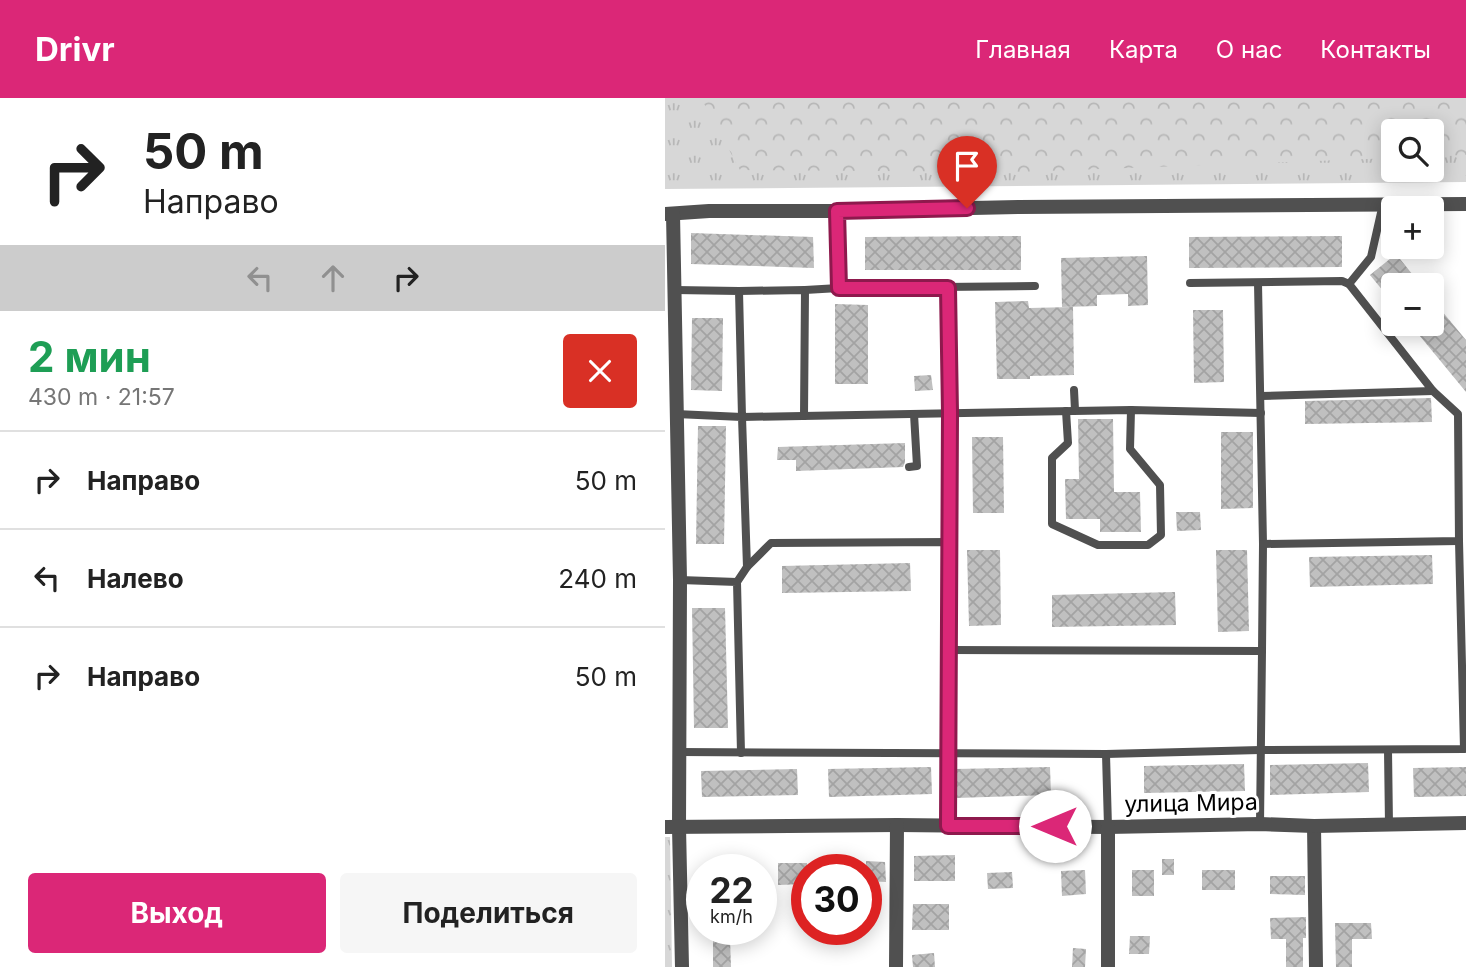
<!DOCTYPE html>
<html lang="ru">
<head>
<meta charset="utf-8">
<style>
  body { margin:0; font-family:Inter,sans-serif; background:#f6f6f6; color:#222; height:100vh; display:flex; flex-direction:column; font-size:26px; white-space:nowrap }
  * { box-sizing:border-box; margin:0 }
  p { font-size:23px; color:#767676 }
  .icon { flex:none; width:38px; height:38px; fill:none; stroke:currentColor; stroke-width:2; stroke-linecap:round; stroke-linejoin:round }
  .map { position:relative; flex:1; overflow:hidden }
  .details { display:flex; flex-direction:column; background:#fff; width:665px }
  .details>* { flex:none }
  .guide { background:#fff; color:#222; overflow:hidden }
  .fabs { position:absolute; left:716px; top:21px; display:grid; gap:14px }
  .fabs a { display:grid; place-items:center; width:63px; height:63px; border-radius:7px; background:#fff; box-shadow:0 4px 18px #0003; font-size:35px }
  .speed { position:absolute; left:21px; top:756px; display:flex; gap:14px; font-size:35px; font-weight:700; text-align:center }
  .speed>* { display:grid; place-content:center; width:91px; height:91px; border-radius:50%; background:#fff; box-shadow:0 4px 18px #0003; line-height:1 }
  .speed small { font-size:18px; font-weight:400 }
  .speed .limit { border:10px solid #d22; background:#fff; color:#111 }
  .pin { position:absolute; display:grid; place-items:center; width:60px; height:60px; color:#fff; margin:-72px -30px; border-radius:50% 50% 50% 0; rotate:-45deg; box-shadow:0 0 7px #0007 }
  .pin .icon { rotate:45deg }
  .me { position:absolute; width:77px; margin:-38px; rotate:270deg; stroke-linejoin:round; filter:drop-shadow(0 0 5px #0008) }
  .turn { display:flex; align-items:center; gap:24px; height:147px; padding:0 28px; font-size:32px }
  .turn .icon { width:91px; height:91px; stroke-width:2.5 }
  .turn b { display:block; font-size:49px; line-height:60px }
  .lanes { display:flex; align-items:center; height:66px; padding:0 28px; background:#0003; justify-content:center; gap:35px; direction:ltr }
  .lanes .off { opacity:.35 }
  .round { display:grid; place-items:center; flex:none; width:74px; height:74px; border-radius:7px; background:#f6f6f6 }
  .head { display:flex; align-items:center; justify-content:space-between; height:119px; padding:0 28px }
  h1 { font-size:42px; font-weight:700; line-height:52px; color:#1e9e55 }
  .primary-button { display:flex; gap:14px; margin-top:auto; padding:14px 28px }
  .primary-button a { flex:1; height:80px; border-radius:7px; background:#db2777; color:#fff; font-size:28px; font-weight:700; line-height:80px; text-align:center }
  .primary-button a+a { background:#f6f6f6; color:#222 }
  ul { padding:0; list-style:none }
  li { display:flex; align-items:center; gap:21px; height:98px; padding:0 28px; border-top:2px solid #e0e0e0 }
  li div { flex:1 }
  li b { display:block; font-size:26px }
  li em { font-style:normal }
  header { display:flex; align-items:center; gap:42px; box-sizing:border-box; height:98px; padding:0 35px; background:#db2777; color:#fff }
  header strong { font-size:33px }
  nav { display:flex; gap:38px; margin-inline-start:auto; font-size:24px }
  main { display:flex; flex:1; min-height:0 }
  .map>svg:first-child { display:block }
</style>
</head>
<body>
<header>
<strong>Drivr</strong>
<nav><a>Главная</a><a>Карта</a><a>О нас</a><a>Контакты</a></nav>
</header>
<main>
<section class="details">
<div class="guide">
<div class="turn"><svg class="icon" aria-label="right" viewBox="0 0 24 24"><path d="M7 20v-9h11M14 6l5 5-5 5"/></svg><div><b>50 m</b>Направо</div></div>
<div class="lanes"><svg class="icon off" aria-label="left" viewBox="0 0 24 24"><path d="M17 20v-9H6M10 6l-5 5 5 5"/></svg><svg class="icon off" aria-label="ahead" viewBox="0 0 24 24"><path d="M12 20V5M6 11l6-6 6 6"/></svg><svg class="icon" aria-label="right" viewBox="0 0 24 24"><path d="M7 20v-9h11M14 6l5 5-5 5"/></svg></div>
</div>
<div class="head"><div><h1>2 мин</h1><p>430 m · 21:57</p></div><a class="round" style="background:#d93025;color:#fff"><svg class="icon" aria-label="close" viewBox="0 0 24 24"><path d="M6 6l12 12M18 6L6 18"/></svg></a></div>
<ul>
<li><svg class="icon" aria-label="right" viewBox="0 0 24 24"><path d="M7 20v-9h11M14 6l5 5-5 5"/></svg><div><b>Направо</b></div><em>50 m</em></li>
<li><svg class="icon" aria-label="left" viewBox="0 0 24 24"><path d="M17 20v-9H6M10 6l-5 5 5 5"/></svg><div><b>Налево</b></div><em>240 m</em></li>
<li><svg class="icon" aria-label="right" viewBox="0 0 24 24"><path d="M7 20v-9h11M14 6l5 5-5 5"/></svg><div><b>Направо</b></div><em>50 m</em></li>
</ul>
<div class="primary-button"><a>Выход</a><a>Поделиться</a></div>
</section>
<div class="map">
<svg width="801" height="869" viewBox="0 0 801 869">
  <defs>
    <pattern id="grass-tufts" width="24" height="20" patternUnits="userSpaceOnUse" patternTransform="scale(1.75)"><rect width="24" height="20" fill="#d7d7d7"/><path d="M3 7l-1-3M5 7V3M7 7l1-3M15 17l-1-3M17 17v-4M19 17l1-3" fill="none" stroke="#b7b7b7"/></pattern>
    <pattern id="forest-crowns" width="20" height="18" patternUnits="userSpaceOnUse" patternTransform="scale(1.75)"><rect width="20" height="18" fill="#d7d7d7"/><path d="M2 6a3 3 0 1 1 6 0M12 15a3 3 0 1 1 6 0" fill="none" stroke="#b7b7b7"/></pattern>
    <pattern id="building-cross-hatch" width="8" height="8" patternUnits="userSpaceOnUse" patternTransform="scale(1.75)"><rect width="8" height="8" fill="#c0c0c0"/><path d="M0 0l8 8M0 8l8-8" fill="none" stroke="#a3a3a3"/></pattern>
  </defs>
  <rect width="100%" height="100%" fill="#fff"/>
  <g fill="url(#grass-tufts)" fill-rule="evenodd">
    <path d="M 0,0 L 801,0 L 801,84 L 0,91 ZM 728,33 L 766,33 L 766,72 L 728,72 Z"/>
    <path d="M 0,739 L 5,739 L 7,869 L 0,869 Z"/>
  </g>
  <path fill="url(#forest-crowns)" d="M 36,0 L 801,0 L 801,57 L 767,58 L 766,33 L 728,33 L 728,60 L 356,74 L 75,72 Z"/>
  <g fill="url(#building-cross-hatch)">
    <path d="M 26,135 L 148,139 L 149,170 L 26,166 Z"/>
    <path d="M 356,138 L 356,172 L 200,172 L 200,139 Z"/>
    <path d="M 677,138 L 677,169 L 524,170 L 524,139 Z"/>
    <path d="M 731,156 L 756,187 L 728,187 L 728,205 L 705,177 Z"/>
    <path d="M 482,158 L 483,207 L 463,208 L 463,196 L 432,197 L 432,208 L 397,209 L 396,160 Z"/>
    <path d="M 766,200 L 801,242 L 801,294 L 745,226 L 766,226 Z"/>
    <path d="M 363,203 L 364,210 L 408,209 L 409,277 L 365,278 L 365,281 L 332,281 L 330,204 Z"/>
    <path d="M 170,206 L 203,207 L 203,286 L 170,286 Z"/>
    <path d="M 528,212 L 558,212 L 559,284 L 529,285 Z"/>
    <path d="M 27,220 L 58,220 L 57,293 L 26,292 Z"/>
    <path d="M 266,277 L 268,292 L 250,293 L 249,278 Z"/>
    <path d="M 766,300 L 767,324 L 640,326 L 640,303 Z"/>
    <path d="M 413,321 L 448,321 L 449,394 L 475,394 L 476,434 L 435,434 L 435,421 L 401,421 L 400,381 L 414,381 Z"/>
    <path d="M 33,328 L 61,328 L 59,446 L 31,446 Z"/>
    <path d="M 556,334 L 588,334 L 588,410 L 556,411 Z"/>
    <path d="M 307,339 L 338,339 L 339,415 L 308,415 Z"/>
    <path d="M 240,345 L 240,364 L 238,369 L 131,373 L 131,362 L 112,362 L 113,349 Z"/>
    <path d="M 511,414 L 535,414 L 536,432 L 512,433 Z"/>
    <path d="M 302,452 L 335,452 L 336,527 L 304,528 Z"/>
    <path d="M 551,452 L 582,452 L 584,533 L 553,534 Z"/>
    <path d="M 767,457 L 768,486 L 645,489 L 644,459 Z"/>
    <path d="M 245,465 L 246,493 L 117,495 L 117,468 Z"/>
    <path d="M 510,494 L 511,527 L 387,529 L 387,497 Z"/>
    <path d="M 27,510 L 60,510 L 63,630 L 29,630 Z"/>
    <path d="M 703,665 L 704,694 L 605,697 L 605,667 Z"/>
    <path d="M 579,666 L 580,693 L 479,695 L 479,668 Z"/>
    <path d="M 266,669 L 267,696 L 164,699 L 163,671 Z"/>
    <path d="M 385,669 L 386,697 L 291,700 L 290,671 Z"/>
    <path d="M 801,669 L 801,698 L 749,699 L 748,670 Z"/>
    <path d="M 132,671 L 133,697 L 37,699 L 36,673 Z"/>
    <path d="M 290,757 L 290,783 L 249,783 L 249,758 Z"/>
    <rect x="497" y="761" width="12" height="16"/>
    <path d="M 201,763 L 220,764 L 221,784 L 201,783 Z"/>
    <path d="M 113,765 L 142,765 L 142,786 L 113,787 Z"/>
    <path d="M 420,772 L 421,796 L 397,798 L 396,773 Z"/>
    <rect x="467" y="772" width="22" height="26"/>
    <rect x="537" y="772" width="33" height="20"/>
    <path d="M 347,774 L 348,790 L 323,791 L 322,775 Z"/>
    <path d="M 605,778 L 640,778 L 640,797 L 605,796 Z"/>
    <path d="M 248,806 L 284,806 L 284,832 L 247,832 Z"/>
    <path d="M 641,819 L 641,840 L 638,840 L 638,869 L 621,869 L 621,841 L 606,841 L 605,820 Z"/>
    <path d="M 670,825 L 706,825 L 707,841 L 687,841 L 687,869 L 671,869 Z"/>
    <path d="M 465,838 L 485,838 L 484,856 L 464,856 Z"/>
    <path d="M 65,841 L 66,869 L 48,869 L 48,842 Z"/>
    <path d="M 408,850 L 421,851 L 420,869 L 407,869 Z"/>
    <path d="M 269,855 L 270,869 L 248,869 L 247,857 Z"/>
  </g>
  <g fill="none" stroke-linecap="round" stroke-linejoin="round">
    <g stroke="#505050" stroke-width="8">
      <path d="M 525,185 L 677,183 L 684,186 L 706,159 L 718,106"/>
      <path d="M 593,185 L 598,446 L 597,553"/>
      <path d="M 174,190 L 370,188"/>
      <path d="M 283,190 L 286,315 L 284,444"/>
      <path d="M 10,192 L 74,193 L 77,319 L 466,312 L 596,315"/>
      <path d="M 140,192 L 174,190 L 172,113"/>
      <path d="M 74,193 L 140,192 L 139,318"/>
      <path d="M 409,292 L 410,312"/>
      <path d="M 596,298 L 768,293 L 684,186"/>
      <path d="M 401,313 L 403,345 L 387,360 L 387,426 L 433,447 L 483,447 L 496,437 L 495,387 L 465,351 L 466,312"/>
      <path d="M 11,316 L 77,319 L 82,469 L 72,484"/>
      <path d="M 244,369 L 252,368 L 249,316"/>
      <path d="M 598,446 L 794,443 L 793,316 L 768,293"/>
      <path d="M 82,469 L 106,445 L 284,444 L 283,728"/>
      <path d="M 15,482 L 72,484 L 76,655"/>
      <path d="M 284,552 L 597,553 L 595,726"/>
      <path d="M 723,652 L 724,727"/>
      <path d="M 14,654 L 441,656 L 595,652 L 799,651 L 794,443"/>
      <path d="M 441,656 L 443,729"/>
    </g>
    <g stroke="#505050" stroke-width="14">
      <path d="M 0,116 L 44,113 L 172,113 L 354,109 L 801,106"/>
      <path d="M 8,116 L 15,482 L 14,729 L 17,869"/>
      <path d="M 649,728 L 651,869"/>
      <path d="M 0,729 L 232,727 L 443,729 L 595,726 L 649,728 L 801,725"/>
      <path d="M 443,729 L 443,869"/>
      <path d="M 231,869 L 232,727"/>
    </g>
  </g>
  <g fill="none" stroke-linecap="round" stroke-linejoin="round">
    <defs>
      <path id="route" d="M 302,110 L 172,113 L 174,190 L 283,190 L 285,315 L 283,728 L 390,728"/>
    </defs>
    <use href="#route" stroke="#8e194d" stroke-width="18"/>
    <use href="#route" stroke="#db2777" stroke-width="12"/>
  </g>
  <g text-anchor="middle" stroke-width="6" stroke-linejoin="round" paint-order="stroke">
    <g font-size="23" fill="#000" stroke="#fff">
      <text transform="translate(526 705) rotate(-1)" y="8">улица Мира</text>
    </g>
  </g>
</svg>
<div class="fabs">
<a><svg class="icon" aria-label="search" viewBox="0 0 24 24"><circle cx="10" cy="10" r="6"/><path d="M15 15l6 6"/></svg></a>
<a>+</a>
<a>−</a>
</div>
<div class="speed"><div>22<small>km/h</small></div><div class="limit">30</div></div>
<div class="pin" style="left:302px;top:110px;background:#d93025"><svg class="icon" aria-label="arrive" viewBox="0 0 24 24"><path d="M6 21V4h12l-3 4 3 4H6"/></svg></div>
<svg class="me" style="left:390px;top:728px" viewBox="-20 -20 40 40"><circle r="19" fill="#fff"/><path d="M0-13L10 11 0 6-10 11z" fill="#db2777"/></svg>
</div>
</main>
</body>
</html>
